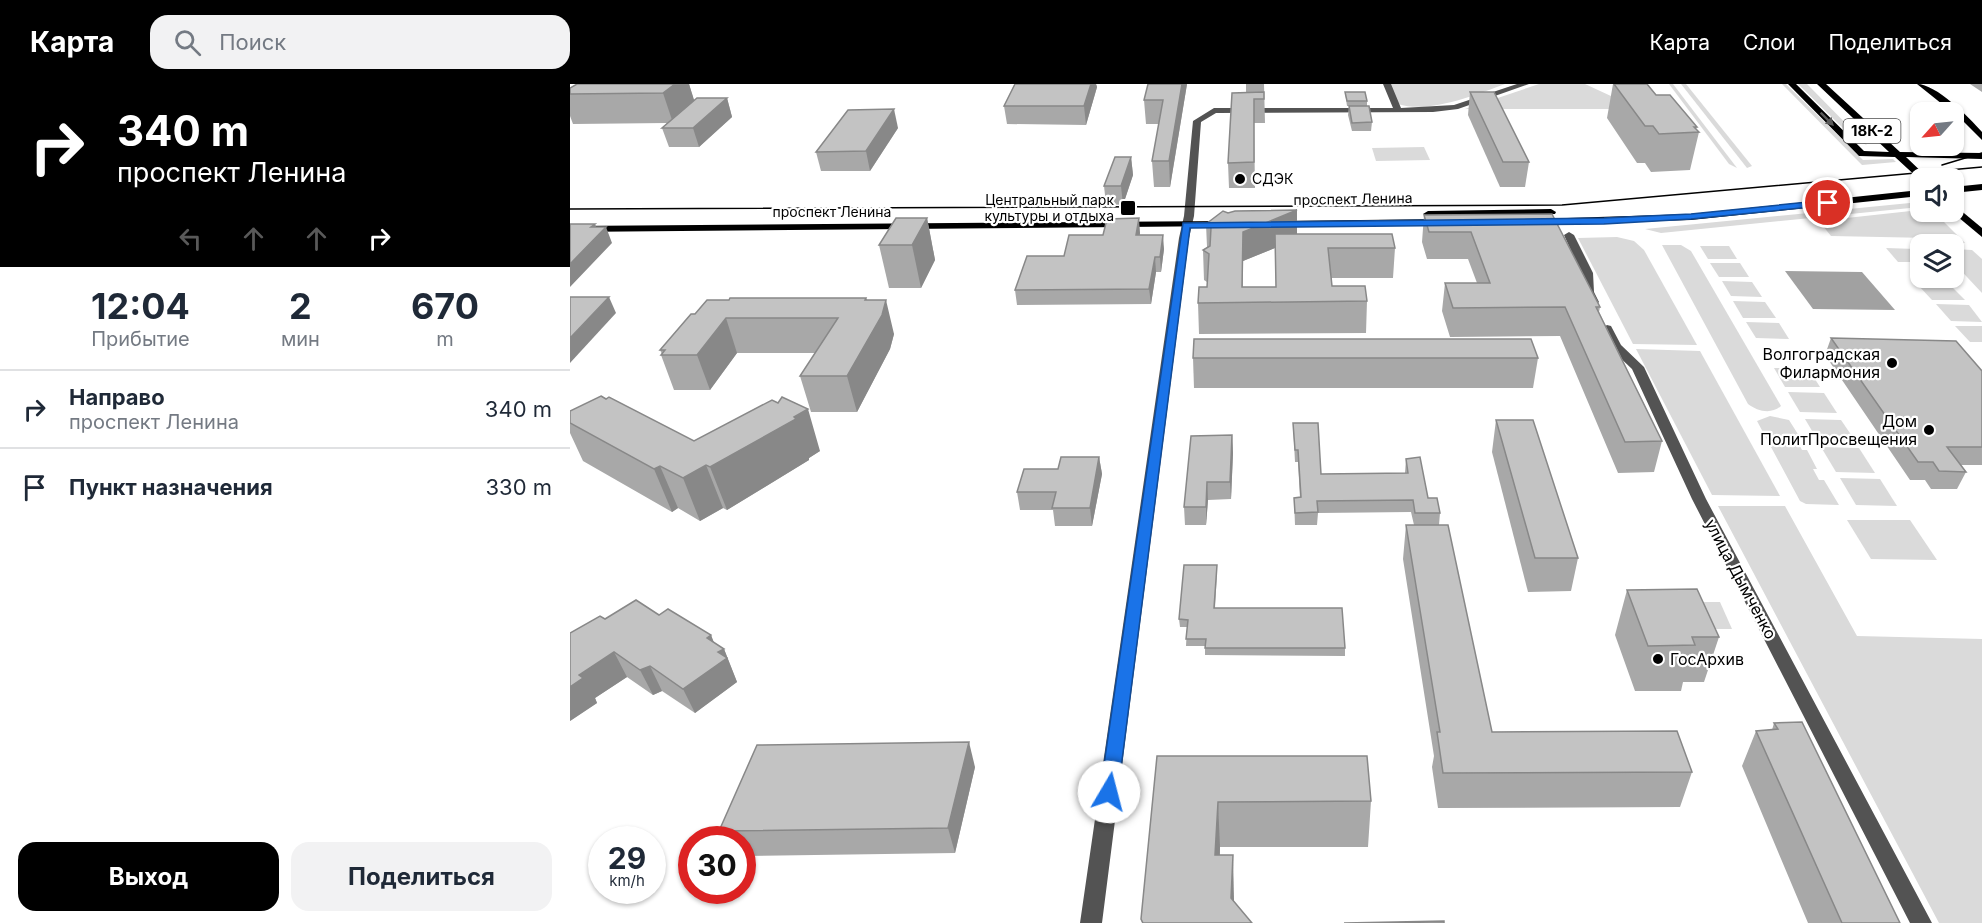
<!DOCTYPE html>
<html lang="ru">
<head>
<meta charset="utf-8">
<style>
  body { margin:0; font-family:Inter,sans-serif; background:#f2f2f3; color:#1f2937; height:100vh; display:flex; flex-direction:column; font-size:22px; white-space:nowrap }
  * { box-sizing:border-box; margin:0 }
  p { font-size:20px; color:#747a83 }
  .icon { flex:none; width:33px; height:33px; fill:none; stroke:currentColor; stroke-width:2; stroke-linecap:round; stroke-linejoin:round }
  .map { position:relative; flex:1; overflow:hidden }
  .panel { display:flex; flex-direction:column; background:#fff; width:570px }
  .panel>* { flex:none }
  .top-card { background:#000; color:#fff; overflow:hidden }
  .needle { width:39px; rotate:243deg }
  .buttons { position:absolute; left:1340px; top:18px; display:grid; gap:12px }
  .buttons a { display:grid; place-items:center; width:54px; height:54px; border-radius:12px; background:#fff; box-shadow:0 2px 4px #0004; font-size:30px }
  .speed { position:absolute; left:18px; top:742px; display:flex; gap:12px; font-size:30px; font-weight:700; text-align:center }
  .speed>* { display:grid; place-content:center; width:78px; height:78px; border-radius:50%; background:#fff; box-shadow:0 2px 4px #0004; line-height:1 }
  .speed small { font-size:15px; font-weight:400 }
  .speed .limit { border:9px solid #d22; background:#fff; color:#111 }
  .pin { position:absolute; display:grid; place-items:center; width:51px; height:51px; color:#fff; margin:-26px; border:3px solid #fff; border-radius:50%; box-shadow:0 2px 6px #0007 }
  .me { position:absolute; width:66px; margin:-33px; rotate:8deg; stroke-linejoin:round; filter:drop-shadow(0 0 4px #0008) }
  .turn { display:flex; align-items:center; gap:21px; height:126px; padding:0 18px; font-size:27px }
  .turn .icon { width:78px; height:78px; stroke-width:2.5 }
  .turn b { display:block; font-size:42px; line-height:51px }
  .lanes { display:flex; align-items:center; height:57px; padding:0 18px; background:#0003; justify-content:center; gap:30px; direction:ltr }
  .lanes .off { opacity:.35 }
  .eta { display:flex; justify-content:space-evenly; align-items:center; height:102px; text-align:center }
  .eta b { font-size:36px; font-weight:700; line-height:42px }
  .cta { display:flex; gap:12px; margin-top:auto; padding:12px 18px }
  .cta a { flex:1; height:69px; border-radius:18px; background:#000; color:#fff; font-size:24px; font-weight:700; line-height:69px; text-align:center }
  .cta a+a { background:#f2f2f3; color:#1f2937 }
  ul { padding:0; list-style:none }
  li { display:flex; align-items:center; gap:18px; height:78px; padding:0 18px; border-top:2px solid #e0e1e3 }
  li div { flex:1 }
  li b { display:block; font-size:22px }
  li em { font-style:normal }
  header { display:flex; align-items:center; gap:36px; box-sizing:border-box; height:84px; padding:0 30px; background:#000; color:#fff }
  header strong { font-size:28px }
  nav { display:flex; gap:33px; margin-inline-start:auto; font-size:21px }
  .search { width:420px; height:54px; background:#f2f2f3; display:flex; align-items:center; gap:15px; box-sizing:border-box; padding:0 21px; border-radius:18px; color:#747a83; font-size:22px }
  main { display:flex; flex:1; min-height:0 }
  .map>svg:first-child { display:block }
</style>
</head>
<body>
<header>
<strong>Карта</strong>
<div class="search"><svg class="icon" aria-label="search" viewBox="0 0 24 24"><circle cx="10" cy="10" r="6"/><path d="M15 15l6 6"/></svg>Поиск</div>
<nav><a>Карта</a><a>Слои</a><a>Поделиться</a></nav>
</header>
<main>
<section class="panel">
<div class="top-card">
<div class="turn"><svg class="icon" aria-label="right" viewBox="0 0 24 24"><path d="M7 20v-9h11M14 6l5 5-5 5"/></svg><div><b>340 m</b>проспект Ленина</div></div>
<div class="lanes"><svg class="icon off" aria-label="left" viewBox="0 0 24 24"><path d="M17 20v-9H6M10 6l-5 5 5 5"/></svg><svg class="icon off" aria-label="ahead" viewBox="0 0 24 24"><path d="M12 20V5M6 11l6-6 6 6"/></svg><svg class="icon off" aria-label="ahead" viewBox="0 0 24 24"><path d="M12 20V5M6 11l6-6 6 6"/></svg><svg class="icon" aria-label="right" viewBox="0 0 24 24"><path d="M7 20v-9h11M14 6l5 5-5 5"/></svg></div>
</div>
<div class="eta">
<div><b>12:04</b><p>Прибытие</p></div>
<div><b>2</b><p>мин</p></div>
<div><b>670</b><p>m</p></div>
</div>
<ul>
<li><svg class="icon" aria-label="right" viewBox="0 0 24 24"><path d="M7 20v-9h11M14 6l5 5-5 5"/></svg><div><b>Направо</b><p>проспект Ленина</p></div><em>340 m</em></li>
<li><svg class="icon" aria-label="arrive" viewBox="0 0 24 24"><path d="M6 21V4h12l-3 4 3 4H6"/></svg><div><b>Пункт назначения</b></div><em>330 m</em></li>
</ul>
<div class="cta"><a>Выход</a><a>Поделиться</a></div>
</section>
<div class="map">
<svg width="1412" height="839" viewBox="0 0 1412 839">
  <rect width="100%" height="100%" fill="#fff"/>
  <g fill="#dadada">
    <path d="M 820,0 L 935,0 C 905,11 859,30 828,20 Z"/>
    <path d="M 969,0 L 1015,0 L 1069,25 L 895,25 Z"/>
    <path d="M 1099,0 L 1103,0 L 1167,84 L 1159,80 Z"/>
    <path d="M 1111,0 L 1116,0 L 1182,82 L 1177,84 Z"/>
    <path d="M 1212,0 L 1216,0 L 1293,76 L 1323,75 L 1326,78 L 1292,81 Z"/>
    <path d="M 1228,0 L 1237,0 L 1297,61 L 1285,56 Z"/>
    <path d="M 854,63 L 860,76 L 806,77 L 802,64 Z"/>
    <path d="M 1350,118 L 1350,123 L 1091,149 L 1075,145 Z"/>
    <path d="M 1350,126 L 1364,128 L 1395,159 L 1365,159 L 1360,154 L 1261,152 L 1249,137 Z"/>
    <path d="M 1047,153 L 1064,157 L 1074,166 L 1127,261 L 1063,260 L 1008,154 Z"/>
    <path d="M 1092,161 L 1111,161 L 1121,167 L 1211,322 C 1201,331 1187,327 1178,320 Z"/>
    <path d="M 1130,162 L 1159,162 L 1167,175 L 1138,175 Z"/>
    <path d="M 1316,164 L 1346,165 L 1350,169 L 1350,178 L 1328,178 Z"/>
    <path d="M 1383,165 L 1402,166 L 1412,175 L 1412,209 L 1383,178 Z"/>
    <path d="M 1140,179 L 1170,179 L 1179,193 L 1149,193 Z"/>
    <path d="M 1152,197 L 1182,198 L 1192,213 L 1161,212 Z"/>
    <path d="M 1348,201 L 1380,201 L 1395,216 L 1362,216 Z"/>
    <path d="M 1163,217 L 1195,218 L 1206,234 L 1173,234 Z"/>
    <path d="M 1366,220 L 1399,221 L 1412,238 L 1381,237 Z"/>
    <path d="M 1176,238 L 1209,239 L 1219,255 L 1186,254 Z"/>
    <path d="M 1385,242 L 1412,242 L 1412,258 L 1400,258 Z"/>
    <path d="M 1066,265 L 1130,267 L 1210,412 L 1142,411 Z"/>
    <path d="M 1204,284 L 1238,284 L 1250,303 L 1215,303 Z"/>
    <path d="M 1218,308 L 1254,309 L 1267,329 L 1230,328 Z"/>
    <path d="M 1200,332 L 1219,336 L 1231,355 L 1226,355 L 1232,366 L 1237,366 L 1247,385 L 1243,385 L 1249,396 L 1254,396 L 1269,421 L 1236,420 L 1230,417 L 1187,337 Z"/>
    <path d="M 1235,335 L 1271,336 L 1286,358 L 1248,357 Z"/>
    <path d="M 1251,363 L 1289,364 L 1305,389 L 1266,388 Z"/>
    <path d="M 1270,394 L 1310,395 L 1327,422 L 1286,421 Z"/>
    <path d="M 1148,422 L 1215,422 L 1287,552 L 1412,555 L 1412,839 L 1369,839 Z"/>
    <path d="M 1277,436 L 1340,436 L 1367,476 L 1301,475 Z"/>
    <path d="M 1121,518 L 1150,518 L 1162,545 L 1133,545 Z"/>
  </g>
  <path fill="#a1a1a1" d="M 1215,187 L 1292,188 L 1325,226 L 1243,225 Z"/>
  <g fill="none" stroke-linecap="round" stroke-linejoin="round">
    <g fill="#535353" fill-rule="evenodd">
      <path d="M 813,0 L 821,0 L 831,24 L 884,21 L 947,0 L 959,0 L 888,25 L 863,28 L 646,29 L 631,38 L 624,132 L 619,154 L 532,839 L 510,839 L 609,154 L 614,132 L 623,37 L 644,24 L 823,24 Z"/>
      <path d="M 999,148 L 1004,151 L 1023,189 L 1024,208 L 1029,218 L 1027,220 L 1019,220 L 1012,208 L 1011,189 L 994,151 Z"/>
      <path d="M 1037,241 L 1041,242 L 1051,261 L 1074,283 L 1136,415 L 1362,839 L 1340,839 L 1122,415 L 1062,285 L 1042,266 L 1031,245 Z"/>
    </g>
    <g fill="#000" fill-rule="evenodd">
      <path d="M 1218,0 L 1226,0 L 1294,67 L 1319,68 L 1247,0 L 1256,0 L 1330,68 L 1412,69 L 1412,75 L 1336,73 L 1358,94 L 1350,96 L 1325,73 L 1289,72 Z"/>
      <path d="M 1347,0 C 1366,0 1399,33 1412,48 L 1412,56 L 1392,36 Z"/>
      <path d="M 1412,100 L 1412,106 L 1383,109 L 1383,103 Z"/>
      <path d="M 1350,106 L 1350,112 L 1121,136 L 966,141 L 961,138 L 966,135 L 1121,130 Z"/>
      <path d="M 1383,120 L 1412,144 L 1412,153 L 1382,128 Z"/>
      <path d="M 981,125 L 986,128 L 985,130 L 858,133 L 853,130 L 858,127 Z"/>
      <path d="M 873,135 L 878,138 L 877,140 L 708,143 L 703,140 L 708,137 Z"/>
      <path d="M 657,137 L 661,138 L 661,142 L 0,148 L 0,142 Z"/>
    </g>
    <g stroke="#000" stroke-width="1.5">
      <path d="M 1372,81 L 1412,69"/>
      <path d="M 0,125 L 992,121 L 1412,83"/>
    </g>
  </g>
  <g fill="#a8a8a8" fill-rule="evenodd">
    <path d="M 7,0 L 119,0 L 124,17 L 157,14 L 162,33 L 129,63 L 99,63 L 92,44 L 97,39 L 3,40 L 0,32 L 0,4 Z"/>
    <path d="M 445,0 L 526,0 L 527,3 L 516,41 L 437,40 L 434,22 Z"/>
    <path d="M 617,0 L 600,103 L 584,103 L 582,77 L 589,40 L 576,40 L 574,16 Z"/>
    <path d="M 676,0 L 694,0 L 695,39 L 684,39 L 685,104 L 659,104 L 658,79 L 676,8 Z"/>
    <path d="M 1043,0 L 1077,0 L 1086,11 L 1127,43 L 1126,45 L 1129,48 L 1120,86 L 1081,88 L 1075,79 L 1067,79 L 1037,34 Z"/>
    <path d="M 1400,0 L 1412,0 L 1412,8 Z"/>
    <path d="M 775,8 L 797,17 L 797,22 L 777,22 Z"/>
    <path d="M 900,8 L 959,78 L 955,103 L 930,103 L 898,31 Z"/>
    <path d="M 779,22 L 802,38 L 801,47 L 782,47 L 778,31 Z"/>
    <path d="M 328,44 L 300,87 L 251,87 L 246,68 Z"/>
    <path d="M 561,73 L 563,91 L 553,121 L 536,120 L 534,102 Z"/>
    <path d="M 658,129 L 727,150 L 825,164 L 823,194 L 762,194 L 762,202 L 797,217 L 796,249 L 629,250 L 628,219 L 637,203 L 637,198 L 634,196 L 633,166 L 637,163 L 636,140 ZM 705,164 L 706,203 L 673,203 L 673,177 Z"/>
    <path d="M 982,130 L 1030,223 L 1029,228 L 1092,357 L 1084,388 L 1048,389 L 990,252 L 880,253 L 872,227 L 875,199 L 907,199 L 898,175 L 857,175 L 852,158 L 854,131 Z"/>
    <path d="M 357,134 L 365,176 L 351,204 L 319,204 L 309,161 Z"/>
    <path d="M 570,149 L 569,151 L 594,165 L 591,188 L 586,188 L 581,220 L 447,221 L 445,206 L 494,172 L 533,151 Z"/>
    <path d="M 296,214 L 297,216 L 324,250 L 320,265 L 287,328 L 241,328 L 230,292 L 246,269 L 167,269 L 140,306 L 104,306 L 91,271 L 92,270 L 90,266 L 121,230 Z"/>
    <path d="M 1261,254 L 1412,287 L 1412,381 L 1391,381 L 1396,388 L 1387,405 L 1361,405 L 1355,396 L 1340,396 L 1255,271 Z"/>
    <path d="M 623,274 L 968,274 L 963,304 L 624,304 Z"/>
    <path d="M 0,327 L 124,357 L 250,367 L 239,374 L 239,376 L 157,426 L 153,424 L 130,437 L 108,424 L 102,428 L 13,377 L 0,349 Z"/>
    <path d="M 926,336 L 1008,474 L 1001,507 L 958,508 L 922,368 Z"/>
    <path d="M 723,339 L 751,390 L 835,389 L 836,375 L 858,414 L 870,429 L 869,441 L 922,648 L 1122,688 L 1110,723 L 868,724 L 862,683 L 864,672 L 833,475 L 836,441 L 844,441 L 841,428 L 748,429 L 747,441 L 725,441 L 724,414 L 730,414 L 728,378 L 725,378 Z"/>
    <path d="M 662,351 L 663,369 L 661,415 L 638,416 L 636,441 L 615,441 L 614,423 Z"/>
    <path d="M 529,373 L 532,390 L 522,442 L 485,442 L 483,426 L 450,426 L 447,408 L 488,385 Z"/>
    <path d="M 647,488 L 645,524 L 775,564 L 775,572 L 635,571 L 635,562 L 616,562 L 617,543 L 610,543 L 609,535 Z"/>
    <path d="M 1057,506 L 1149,553 L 1134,598 L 1113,598 L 1111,607 L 1065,607 L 1045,551 Z"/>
    <path d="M 89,531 L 141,551 L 143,558 L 154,565 L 167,598 L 125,629 L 92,607 L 83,611 L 57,593 L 25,614 L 27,619 L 0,637 L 35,535 Z"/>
    <path d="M 1204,639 L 1330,839 L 1238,839 L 1172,682 L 1186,647 L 1202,646 Z"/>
    <path d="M 587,672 L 801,717 L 798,763 L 650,763 L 650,771 L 664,818 L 682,839 L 572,839 L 571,835 Z"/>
    <path d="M 405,683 L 385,769 L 172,772 L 172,756 L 153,756 L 149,747 Z"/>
  </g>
  <g fill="#888">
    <path d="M 105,0 L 119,0 L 125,19 L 103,39 L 93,9 Z"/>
    <path d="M 521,0 L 526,0 L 527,3 L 516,41 L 514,22 Z"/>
    <path d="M 612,0 L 617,0 L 600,103 L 599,77 Z"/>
    <path d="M 157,14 L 162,33 L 129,63 L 123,44 Z"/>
    <path d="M 324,25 L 328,44 L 300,87 L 296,67 Z"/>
    <path d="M 561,73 L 563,91 L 553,121 L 551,102 Z"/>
    <path d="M 727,126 L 727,155 L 673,177 L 673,219 L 673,148 Z"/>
    <path d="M 357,134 L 365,176 L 351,204 L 342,161 Z"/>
    <path d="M 569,134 L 570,149 L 568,166 L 566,151 Z"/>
    <path d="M 25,140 L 29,150 L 36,143 L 42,159 L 0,203 L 0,180 L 21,143 Z"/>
    <path d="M 593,151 L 594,165 L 591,188 L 590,173 Z"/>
    <path d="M 585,173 L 586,188 L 581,220 L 579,205 Z"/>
    <path d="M 39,213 L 46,229 L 0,279 L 0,254 Z"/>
    <path d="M 296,214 L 304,245 L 316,216 L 324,250 L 320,265 L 287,328 L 277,292 L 295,216 Z"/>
    <path d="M 156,234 L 167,269 L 140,306 L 127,271 Z"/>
    <path d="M 238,325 L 250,367 L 239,374 L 239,376 L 157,426 L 140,383 Z"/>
    <path d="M 662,351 L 663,369 L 661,415 L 660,398 Z"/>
    <path d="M 529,373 L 532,390 L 522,442 L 520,424 Z"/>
    <path d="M 136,381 L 153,424 L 130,437 L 113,394 Z"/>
    <path d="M 90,382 L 108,424 L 102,428 L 84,385 Z"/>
    <path d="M 637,398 L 638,416 L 636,441 L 636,423 Z"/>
    <path d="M 141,551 L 151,576 L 137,554 Z"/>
    <path d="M 154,565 L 167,598 L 125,629 L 113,605 L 148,568 Z"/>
    <path d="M 44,568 L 57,593 L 25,614 L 27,619 L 0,637 L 0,603 L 9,591 Z"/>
    <path d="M 80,582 L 92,607 L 83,611 L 70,586 Z"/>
    <path d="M 399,658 L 405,683 L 385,769 L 378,744 Z"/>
    <path d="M 648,718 L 650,763 L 648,816 L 645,771 Z"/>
    <path d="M 663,771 L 664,816 L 664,839 L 661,814 Z"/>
  </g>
  <g fill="#c3c3c3" stroke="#888" stroke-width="1.5">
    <path d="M 7,0 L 105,0 L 93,9 L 0,10 L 0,4 Z"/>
    <path d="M 445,0 L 521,0 L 514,22 L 434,22 Z"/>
    <path d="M 578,0 L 612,0 L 599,77 L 582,77 L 593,16 L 574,16 Z"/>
    <path d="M 1044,0 L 1077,0 L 1086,11 L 1100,11 L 1127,43 L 1124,43 L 1129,48 L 1089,50 L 1083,42 L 1075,42 Z"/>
    <path d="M 694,8 L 694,15 L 684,15 L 684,78 L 658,79 L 662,9 Z"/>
    <path d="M 775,8 L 795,8 L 797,17 L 777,17 Z"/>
    <path d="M 900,8 L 924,8 L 959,78 L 933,78 Z"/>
    <path d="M 127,14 L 157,14 L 123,44 L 92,44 Z"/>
    <path d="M 779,22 L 799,22 L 802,38 L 782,39 Z"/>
    <path d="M 324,25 L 296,67 L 246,68 L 278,26 Z"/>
    <path d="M 545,73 L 561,73 L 551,102 L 534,102 Z"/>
    <path d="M 727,126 L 673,148 L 672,203 L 706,203 L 705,150 L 822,150 L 825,164 L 758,164 L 762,202 L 795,202 L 797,217 L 628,219 L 629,203 L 637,203 L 639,170 L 633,166 L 640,162 L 641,144 L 636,140 L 653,127 L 658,129 L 665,127 Z"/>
    <path d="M 982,130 L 1030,223 L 1026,223 L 1092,357 L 1055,358 L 995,223 L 883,224 L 875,199 L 920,199 L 901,148 L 859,148 L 854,131 Z"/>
    <path d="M 326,134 L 357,134 L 342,161 L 309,161 Z"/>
    <path d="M 569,134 L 566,151 L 593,151 L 590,173 L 585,173 L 579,205 L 445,206 L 457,172 L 494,172 L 499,151 L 533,151 L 537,135 Z"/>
    <path d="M 0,140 L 25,140 L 21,143 L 36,143 L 0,180 Z"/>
    <path d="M 0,213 L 39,213 L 0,254 Z"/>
    <path d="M 160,214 L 296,214 L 295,216 L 316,216 L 312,231 L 277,292 L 230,292 L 268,234 L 156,234 L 127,271 L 91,271 L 95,266 L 90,266 L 121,230 L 125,230 L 137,216 L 159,216 Z"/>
    <path d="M 1261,254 L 1386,257 L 1412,287 L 1412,363 L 1377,363 L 1396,388 L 1369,387 L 1363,378 L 1348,378 Z"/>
    <path d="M 624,255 L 961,255 L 968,274 L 623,274 Z"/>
    <path d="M 31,312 L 36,315 L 39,313 L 124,357 L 202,316 L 208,319 L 212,313 L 238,325 L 224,333 L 226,335 L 140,383 L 136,381 L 113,394 L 90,382 L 84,385 L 0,339 L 0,327 Z"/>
    <path d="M 926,336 L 963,336 L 1008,474 L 965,474 Z"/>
    <path d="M 723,339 L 748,339 L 751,390 L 838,389 L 836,375 L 850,373 L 858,414 L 867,414 L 870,429 L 845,429 L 843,416 L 747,417 L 748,428 L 725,429 L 724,414 L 731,413 L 728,366 L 725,366 Z"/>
    <path d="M 662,351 L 660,398 L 637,398 L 636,423 L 614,423 L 621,352 Z"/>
    <path d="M 491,373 L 529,373 L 520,424 L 482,424 L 486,408 L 447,408 L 454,385 L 488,385 Z"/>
    <path d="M 836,441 L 878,441 L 922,648 L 1107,647 L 1122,688 L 873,689 L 867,648 L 870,648 Z"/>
    <path d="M 614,481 L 647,481 L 644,524 L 772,524 L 775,564 L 635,564 L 636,555 L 616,555 L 618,536 L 609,535 Z"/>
    <path d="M 1127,505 L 1149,553 L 1122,553 L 1125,561 L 1078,562 L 1057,506 Z"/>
    <path d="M 66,516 L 89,531 L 98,525 L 141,551 L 137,554 L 154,565 L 148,568 L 157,574 L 113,605 L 80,582 L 70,586 L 44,568 L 9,591 L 13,594 L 0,603 L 0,549 L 30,532 L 35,535 Z"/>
    <path d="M 1232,638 L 1330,839 L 1272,839 L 1186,647 L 1208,645 L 1204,639 Z"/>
    <path d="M 399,658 L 378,744 L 149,747 L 187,661 Z"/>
    <path d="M 587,672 L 797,672 L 801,717 L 648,718 L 645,771 L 663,771 L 661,814 L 682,839 L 573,839 L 571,835 Z"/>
    <path d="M 874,837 L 874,839 L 774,839 Z"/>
  </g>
  <defs><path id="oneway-solid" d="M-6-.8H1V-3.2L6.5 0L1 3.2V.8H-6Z" transform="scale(1.5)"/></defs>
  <use fill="#595959" href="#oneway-solid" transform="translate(1257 35) rotate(45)"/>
  <path fill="#1a73e8" stroke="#114b97" stroke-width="1.5" d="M 1258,116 L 1263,119 L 1262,121 L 1121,135 L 1034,140 L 620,144 L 548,708 L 545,713 L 539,716 L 532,713 L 530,708 L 613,139 L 1034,134 L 1121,130 Z"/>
  <g fill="#000" stroke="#fff" stroke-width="2">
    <circle cx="670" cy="95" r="6"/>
    <rect x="550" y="116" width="16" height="16" rx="3"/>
    <circle cx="1322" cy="279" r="6"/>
    <circle cx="1359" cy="346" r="6"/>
    <circle cx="1088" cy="575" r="6"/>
  </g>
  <g text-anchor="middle" stroke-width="4.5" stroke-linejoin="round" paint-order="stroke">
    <g font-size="14" fill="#000" stroke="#fff" text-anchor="start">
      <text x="682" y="100">СДЭК</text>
      <text x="544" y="121" text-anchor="end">Центральный парк<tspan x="544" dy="16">культуры и отдыха</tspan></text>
    </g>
    <g font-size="14" fill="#000" stroke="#fff">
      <text transform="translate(783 115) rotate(-1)" y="5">проспект Ленина</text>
      <text x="262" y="133">проспект Ленина</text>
    </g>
    <rect fill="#fff" stroke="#4c4c4c" stroke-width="1.5" x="1273.5" y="35" width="57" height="24" rx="4.5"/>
    <g font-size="15" font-weight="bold" fill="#000">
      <text x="1302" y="52">18К-2</text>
    </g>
    <g font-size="16" fill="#000" stroke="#fff" text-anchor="end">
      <text x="1310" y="276">Волгоградская<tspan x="1310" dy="18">Филармония</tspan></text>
      <text x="1347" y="343">Дом<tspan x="1347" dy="18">ПолитПросвещения</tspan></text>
      <text x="1100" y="581" text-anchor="start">ГосАрхив</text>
    </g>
    <g font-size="16" fill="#000" stroke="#fff">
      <text transform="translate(1171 495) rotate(62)" y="6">улица Дымченко</text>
    </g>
  </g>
</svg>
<div class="buttons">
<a><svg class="needle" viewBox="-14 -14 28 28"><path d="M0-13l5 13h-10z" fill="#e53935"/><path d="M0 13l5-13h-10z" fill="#747a83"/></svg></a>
<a><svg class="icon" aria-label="sound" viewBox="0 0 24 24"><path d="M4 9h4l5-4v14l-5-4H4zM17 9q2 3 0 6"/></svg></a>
<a><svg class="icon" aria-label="layers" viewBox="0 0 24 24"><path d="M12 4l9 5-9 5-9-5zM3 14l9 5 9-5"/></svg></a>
</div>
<div class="speed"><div>29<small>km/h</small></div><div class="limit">30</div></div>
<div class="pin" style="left:1258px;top:119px;background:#d93025"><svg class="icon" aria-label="arrive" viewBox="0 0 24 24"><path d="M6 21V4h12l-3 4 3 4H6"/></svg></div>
<svg class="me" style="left:539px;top:708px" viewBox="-20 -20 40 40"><circle r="19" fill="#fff"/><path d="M0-13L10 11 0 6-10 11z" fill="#1a73e8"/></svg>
</div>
</main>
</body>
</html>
